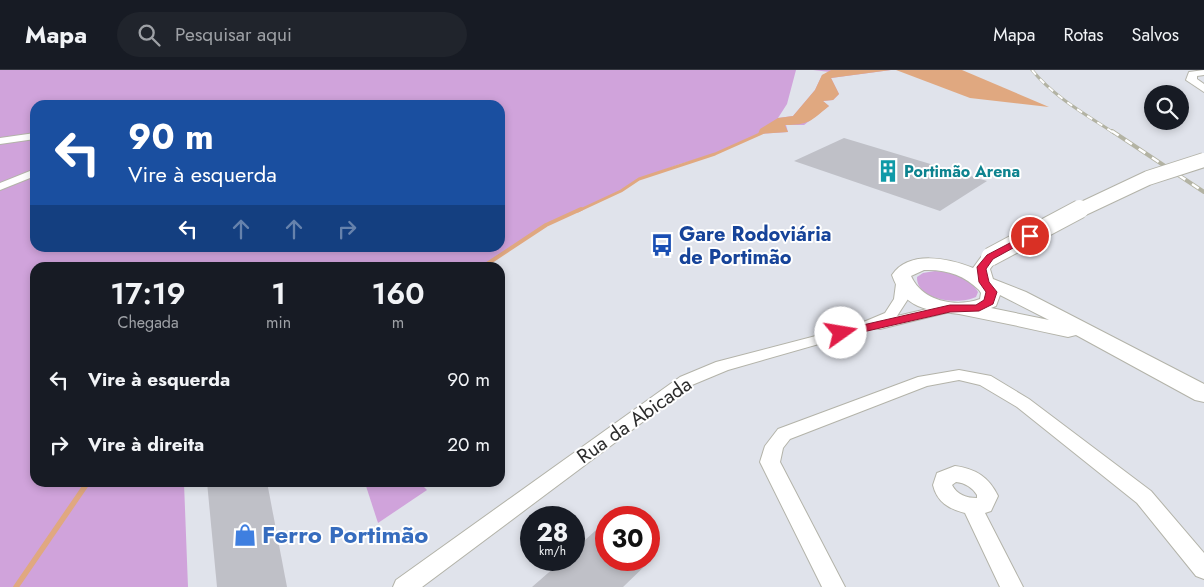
<!DOCTYPE html>
<html lang="pt">
<head>
<meta charset="utf-8">
<style>
  body { margin:0; font-family:Jost,sans-serif; background:#20242c; color:#f1f3f6; height:100vh; display:flex; flex-direction:column; font-size:19px; white-space:nowrap }
  * { box-sizing:border-box; margin:0 }
  p { font-size:16px; color:#9ea1a6 }
  .icon { flex:none; width:28px; height:28px; fill:none; stroke:currentColor; stroke-width:2; stroke-linecap:round; stroke-linejoin:round }
  .map { position:relative; flex:1; overflow:hidden }
  .sheet { position:absolute; left:30px; top:192px; width:475px; height:225px; display:flex; flex-direction:column; background:#171b24; border-radius:15px; box-shadow:0 2px 8px #0003 }
  .sheet>* { flex:none }
  .guide { position:absolute; left:30px; top:30px; width:475px; height:152px; border-radius:15px; box-shadow:0 2px 8px #0003; background:#1a4fa0; color:#fff; overflow:hidden }
  .buttons { position:absolute; left:1144px; top:15px; display:grid; gap:10px }
  .buttons a { display:grid; place-items:center; width:45px; height:45px; border-radius:50%; background:#171b24; box-shadow:0 2px 8px #0003; font-size:25px }
  .speed { position:absolute; left:520px; top:436px; display:flex; gap:10px; font-size:25px; font-weight:700; text-align:center }
  .speed>* { display:grid; place-content:center; width:65px; height:65px; border-radius:50%; background:#171b24; box-shadow:0 2px 8px #0003; line-height:1 }
  .speed small { font-size:12px; font-weight:400 }
  .speed .limit { border:8px solid #d22; background:#fff; color:#111 }
  .pin { position:absolute; display:grid; place-items:center; width:42px; height:42px; color:#fff; margin:-21px; border:2px solid #fff; border-radius:50%; box-shadow:0 1px 5px #0007 }
  .me { position:absolute; width:55px; margin:-28px; rotate:77deg; stroke-linejoin:round; filter:drop-shadow(0 0 4px #0008) }
  .turn { display:flex; align-items:center; gap:18px; height:105px; padding:0 15px; font-size:22px }
  .turn .icon { width:65px; height:65px; stroke-width:2.5 }
  .turn b { display:block; font-size:35px; line-height:42px }
  .lanes { display:flex; align-items:center; height:48px; padding:0 15px; background:#0003; justify-content:center; gap:25px; direction:ltr }
  .lanes .off { opacity:.35 }
  .eta { display:flex; justify-content:space-evenly; align-items:center; height:85px; text-align:center }
  .eta b { font-size:30px; font-weight:600; line-height:35px }
  ul { padding:0; list-style:none }
  li { display:flex; align-items:center; gap:15px; height:65px; padding:0 15px }
  li div { flex:1 }
  li b { display:block; font-size:19px }
  li em { font-style:normal }
  header { display:flex; align-items:center; gap:30px; box-sizing:border-box; height:70px; padding:0 25px; background:#171b24; border-bottom:1px solid #363941 }
  header strong { font-size:24px }
  nav { display:flex; gap:28px; margin-inline-start:auto; font-size:18px }
  .search { width:350px; height:45px; background:#20242c; display:flex; align-items:center; gap:12px; box-sizing:border-box; padding:0 18px; border-radius:28px; color:#9ea1a6; font-size:19px }
  .map>svg:first-child { display:block }
</style>
</head>
<body>
<header>
<strong>Mapa</strong>
<div class="search"><svg class="icon" aria-label="search" viewBox="0 0 24 24"><circle cx="10" cy="10" r="6"/><path d="M15 15l6 6"/></svg>Pesquisar aqui</div>
<nav><a>Mapa</a><a>Rotas</a><a>Salvos</a></nav>
</header>
<div class="map">
<svg width="1204" height="517" viewBox="0 0 1204 517">
  <rect width="100%" height="100%" fill="#e0e3eb"/>
  <g fill="#d0a3db" fill-rule="evenodd">
    <path d="M 0,0 L 796,0 L 787,34 L 778,48 L 793,46 L 815,20 L 822,5 L 830,2 L 813,0 L 891,0 L 831,8 L 839,24 L 833,30 L 823,31 L 829,36 L 804,55 L 786,55 L 788,62 L 758,64 L 715,84 L 680,94 L 639,109 L 621,121 L 546,155 L 481,197 L 35,198 L 35,412 L 184,413 L 188,517 L 0,517 ZM 35,35 L 500,35 L 500,178 L 35,178 Z"/>
    <path d="M 935,201 C 952,202 969,206 978,222 L 976,227 C 960,235 916,231 917,207 L 923,203 Z"/>
    <path d="M 365,413 L 420,413 L 427,420 L 378,453 Z"/>
  </g>
  <g fill="#e0a880">
    <path d="M 831,0 L 891,0 L 831,8 L 839,24 L 833,30 L 823,31 L 829,36 C 811,51 809,55 785,55 L 788,62 L 758,64 L 760,59 L 778,48 L 793,46 L 815,20 L 822,5 Z"/>
    <path d="M 896,0 L 962,0 L 1049,37 L 970,28 Z"/>
  </g>
  <g fill="none" stroke-linecap="round" stroke-linejoin="round">
    <path stroke="#e0a880" stroke-width="3" d="M 578,141 L 621,121 L 639,109 L 715,84 L 764,62"/>
    <path stroke="#e0a880" stroke-width="4" d="M 481,198 L 546,155 L 581,139"/>
    <path stroke="#e0a880" stroke-width="5.5" d="M 16,517 L 88,412"/>
  </g>
  <g fill="#bfc0c7">
    <path d="M 844,68 L 987,111 L 940,141 L 794,91 Z"/>
    <path d="M 207,412 L 267,412 L 287,517 L 217,517 Z"/>
    <path d="M 606,451 L 606,490 L 651,490 L 623,517 L 532,517 L 563,490 L 574,490 L 574,480 Z"/>
  </g>
  <g fill="none" stroke-linecap="round" stroke-linejoin="round">
    <defs>
      <g id="street">
        <path d="M 35,63 L 35,69 L 0,74 L 0,68 Z"/>
        <path d="M 35,99 L 35,106 L 0,120 L 0,113 Z"/>
        <path d="M 903,210 L 910,214 L 908,229 L 897,246 L 949,234 L 956,238 L 954,241 L 880,259 L 875,258 L 728,300 L 692,315 L 422,517 L 393,517 L 396,510 L 680,307 L 716,292 L 854,256 L 885,243 L 894,229 L 896,214 Z"/>
        <path d="M 959,300 L 991,306 L 1029,329 L 1151,421 L 1204,483 L 1204,509 L 1196,506 L 1137,433 L 1017,337 L 980,315 L 959,310 L 927,316 L 790,369 L 783,378 L 780,392 L 845,517 L 822,517 L 760,392 L 765,376 L 778,359 L 918,307 Z"/>
        <path d="M 955,396 C 976,399 989,407 998,426 L 991,441 L 985,443 L 1023,517 L 1000,517 L 965,443 C 949,439 937,432 933,415 L 937,403 ZM 956,412 C 965,413 972,417 977,425 L 977,428 C 967,428 957,425 952,415 Z"/>
      </g>
      <g id="secondary">
        <path d="M 1204,0 L 1204,5 L 1197,6 L 1197,9 L 1204,14 L 1204,22 L 1186,10 L 1189,2 Z"/>
        <path d="M 990,182 L 996,183 L 999,187 L 990,199 L 993,209 L 1026,222 L 1204,314 L 1204,332 L 1195,330 L 1076,265 L 1068,267 C 1032,259 995,251 959,244 C 945,242 932,242 918,236 C 904,230 897,219 892,205 C 909,180 948,188 973,198 L 984,183 ZM 924,200 C 946,199 964,205 979,220 L 981,223 L 980,229 C 955,238 922,231 911,206 ZM 1000,225 L 1049,250 L 991,238 L 996,236 Z"/>
      </g>
    </defs>
    <use href="#street" stroke="#b3b3a9" stroke-width="2"/>
    <use href="#secondary" stroke="#b3b3a9" stroke-width="2"/>
    <use href="#street" fill="#fff" fill-rule="evenodd"/>
    <use href="#secondary" fill="#fff" fill-rule="evenodd"/>
    <defs>
      <path id="rail-far1" d="M 1032,0 C 1054,27 1085,44 1114,63"/>
      <path id="rail" d="M 1112,61 L 1204,122"/>
    </defs>
    <use href="#rail-far1" stroke="#b3b3a3" stroke-width="3"/>
    <use href="#rail" stroke="#b3b3a3" stroke-width="4"/>
    <use href="#rail-far1" stroke="#fff" stroke-width="2" stroke-dasharray="6" stroke-linecap="butt"/>
    <use href="#rail" stroke="#fff" stroke-width="2.5" stroke-dasharray="8" stroke-linecap="butt"/>
    <defs>
      <path id="secondary-bridge-far1" d="M 1078,141 L 1148,108 L 1204,90"/>
      <path id="secondary-bridge" d="M 990,187 L 1080,139"/>
    </defs>
    <use href="#secondary-bridge-far1" stroke="#b3b3a9" stroke-width="16" stroke-linecap="butt"/>
    <use href="#secondary-bridge" stroke="#b3b3a9" stroke-width="20" stroke-linecap="butt"/>
    <use href="#secondary-bridge-far1" stroke="#fff" stroke-width="14"/>
    <use href="#secondary-bridge" stroke="#fff" stroke-width="18"/>
  </g>
  <path fill="#e11d48" stroke="#92132f" d="M 1027,164 L 1035,166 L 993,189 L 986,199 L 989,212 L 997,222 L 993,234 L 979,241 L 950,242 L 841,267 L 836,263 L 841,260 L 950,235 L 976,235 L 984,230 L 986,222 L 979,212 L 977,197 L 987,185 Z"/>
  <defs>
    <symbol id="building-bare" viewBox="-9 -9 18 18"><path d="M-4-6H4V6H1V3H-1V6H-4ZM-2.5-4.3h1.7v1.8h-1.7ZM.8-4.3h1.7v1.8H.8ZM-2.5-1h1.7V.8h-1.7ZM.8-1h1.7V.8H.8Z" fill="#0f9aa8" stroke="#fff" stroke-width="2.5" paint-order="stroke"/></symbol>
    <symbol id="bus-bare" viewBox="-9 -9 18 18"><path d="M-5-6H5V4H4V6H2V4H-2V6H-4V4H-5ZM-3.5-4V0h7V-4ZM-3.5 1.2v1.5H-2V1.2ZM2 1.2v1.5H3.5V1.2Z" fill="#1a4fb4" stroke="#fff" stroke-width="2.5" paint-order="stroke"/></symbol>
    <symbol id="shop-bare" viewBox="-9 -9 18 18"><path d="M-5-2.5h2.3a2.7 3.5 0 0 1 5.4 0H5L5.5 6h-11ZM-1.5-2.5h3a1.5 2.3 0 0 0-3 0Z" fill="#3f7fe0" stroke="#fff" stroke-width="2.5" paint-order="stroke"/></symbol>
  </defs>
  <g fill-rule="evenodd">
    <use href="#building-bare" x="872" y="85" width="32" height="32"/>
    <use href="#bus-bare" x="646" y="159" width="32" height="32"/>
    <use href="#shop-bare" x="229" y="449" width="32" height="32"/>
  </g>
  <g text-anchor="middle" stroke-width="4" stroke-linejoin="round" paint-order="stroke">
    <g font-size="16" font-weight="bold" fill="#0d838f" stroke="#fff" text-anchor="start">
      <text x="904" y="107">Portimão Arena</text>
    </g>
    <g font-size="20" font-weight="bold" fill="#164399" stroke="#fff" text-anchor="start">
      <text x="679" y="171">Gare Rodoviária<tspan x="679" dy="23">de Portimão</tspan></text>
    </g>
    <g font-size="20" fill="#2c2c2c" stroke="#fff">
      <text transform="translate(634 350) rotate(-35)" y="7">Rua da Abicada</text>
    </g>
    <g font-size="24" font-weight="bold" fill="#366cbe" stroke="#fff" text-anchor="start">
      <text x="262" y="473">Ferro Portimão</text>
    </g>
  </g>
</svg>
<div class="buttons">
<a><svg class="icon" aria-label="search" viewBox="0 0 24 24"><circle cx="10" cy="10" r="6"/><path d="M15 15l6 6"/></svg></a>
</div>
<div class="speed"><div>28<small>km/h</small></div><div class="limit">30</div></div>
<div class="pin" style="left:1030px;top:166px;background:#d93025"><svg class="icon" aria-label="arrive" viewBox="0 0 24 24"><path d="M6 21V4h12l-3 4 3 4H6"/></svg></div>
<svg class="me" style="left:841px;top:263px" viewBox="-20 -20 40 40"><circle r="19" fill="#fff"/><path d="M0-13L10 11 0 6-10 11z" fill="#e11d48"/></svg>
<div class="guide">
<div class="turn"><svg class="icon" aria-label="left" viewBox="0 0 24 24"><path d="M17 20v-9H6M10 6l-5 5 5 5"/></svg><div><b>90 m</b>Vire à esquerda</div></div>
<div class="lanes"><svg class="icon" aria-label="left" viewBox="0 0 24 24"><path d="M17 20v-9H6M10 6l-5 5 5 5"/></svg><svg class="icon off" aria-label="ahead" viewBox="0 0 24 24"><path d="M12 20V5M6 11l6-6 6 6"/></svg><svg class="icon off" aria-label="ahead" viewBox="0 0 24 24"><path d="M12 20V5M6 11l6-6 6 6"/></svg><svg class="icon off" aria-label="right" viewBox="0 0 24 24"><path d="M7 20v-9h11M14 6l5 5-5 5"/></svg></div>
</div>
<section class="sheet">
<div class="eta">
<div><b>17:19</b><p>Chegada</p></div>
<div><b>1</b><p>min</p></div>
<div><b>160</b><p>m</p></div>
</div>
<ul>
<li><svg class="icon" aria-label="left" viewBox="0 0 24 24"><path d="M17 20v-9H6M10 6l-5 5 5 5"/></svg><div><b>Vire à esquerda</b></div><em>90 m</em></li>
<li><svg class="icon" aria-label="right" viewBox="0 0 24 24"><path d="M7 20v-9h11M14 6l5 5-5 5"/></svg><div><b>Vire à direita</b></div><em>20 m</em></li>
</ul>
</section>
</div>
</body>
</html>
